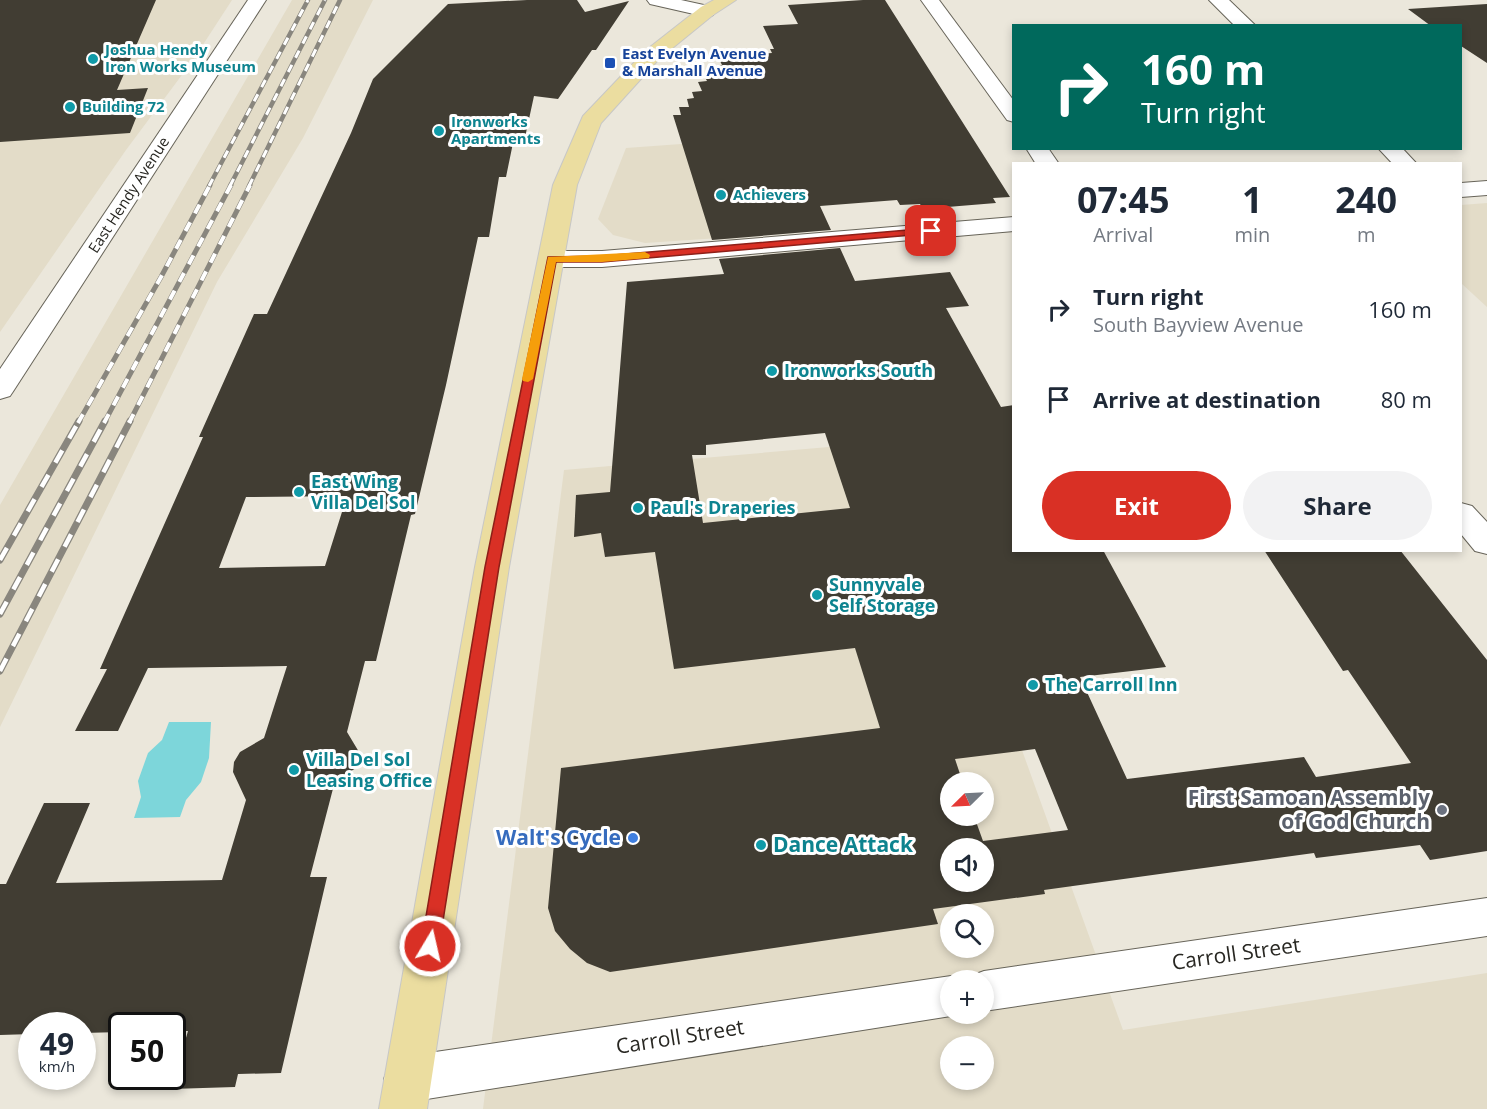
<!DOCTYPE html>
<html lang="en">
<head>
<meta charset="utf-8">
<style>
  body { margin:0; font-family:"Open Sans",sans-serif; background:#f2f2f3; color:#1f2937; height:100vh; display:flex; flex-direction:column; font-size:22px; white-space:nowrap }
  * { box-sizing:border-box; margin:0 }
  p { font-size:20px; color:#747a83 }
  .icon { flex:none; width:33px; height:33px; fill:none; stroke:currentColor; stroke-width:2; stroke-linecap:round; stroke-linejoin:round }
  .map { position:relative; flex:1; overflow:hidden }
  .drawer { position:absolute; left:1012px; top:162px; width:450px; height:390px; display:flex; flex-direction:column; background:#fff; border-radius:0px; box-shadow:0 3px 9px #0003 }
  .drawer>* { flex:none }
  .hud { position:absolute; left:1012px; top:24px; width:450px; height:126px; border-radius:0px; box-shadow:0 3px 9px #0003; background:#00695c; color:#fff; overflow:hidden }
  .needle { width:39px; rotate:246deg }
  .tools { position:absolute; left:940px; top:772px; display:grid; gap:12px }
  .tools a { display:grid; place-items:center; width:54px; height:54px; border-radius:50%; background:#fff; box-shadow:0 3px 9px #0003; font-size:30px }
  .speed { position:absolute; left:18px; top:1012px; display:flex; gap:12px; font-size:30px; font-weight:700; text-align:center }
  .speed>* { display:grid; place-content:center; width:78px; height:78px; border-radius:50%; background:#fff; box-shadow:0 3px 9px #0003; line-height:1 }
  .speed small { font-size:15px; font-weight:400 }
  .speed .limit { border:3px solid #111; border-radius:9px; background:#fff; color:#111 }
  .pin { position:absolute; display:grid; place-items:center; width:51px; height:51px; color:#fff; margin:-26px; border-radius:12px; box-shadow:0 3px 9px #0006 }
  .me { position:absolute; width:66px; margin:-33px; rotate:9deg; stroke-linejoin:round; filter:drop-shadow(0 0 4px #0008) }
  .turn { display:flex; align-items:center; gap:21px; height:126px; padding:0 30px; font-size:27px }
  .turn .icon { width:78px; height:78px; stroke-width:2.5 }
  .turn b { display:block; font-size:42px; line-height:51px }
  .eta { display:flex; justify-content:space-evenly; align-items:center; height:102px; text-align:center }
  .eta b { font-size:36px; font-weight:700; line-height:42px }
  .cta { display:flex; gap:12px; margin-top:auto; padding:12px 30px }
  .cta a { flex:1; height:69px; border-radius:36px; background:#d93025; color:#fff; font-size:24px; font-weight:700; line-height:69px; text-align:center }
  .cta a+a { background:#f2f2f3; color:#1f2937 }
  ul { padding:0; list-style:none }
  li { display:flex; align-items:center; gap:18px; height:90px; padding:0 30px }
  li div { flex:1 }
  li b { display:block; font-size:22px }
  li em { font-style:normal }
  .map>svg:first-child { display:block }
</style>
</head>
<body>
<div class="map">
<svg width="1487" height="1109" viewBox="0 0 1487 1109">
  <rect width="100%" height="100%" fill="#ebe7db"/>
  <g fill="#e3dcc8" fill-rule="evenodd">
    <path d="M 0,0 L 232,0 L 193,60 L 126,150 L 0,332 Z"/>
    <path d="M 292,0 L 373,0 L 303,138 L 217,282 L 0,727 L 0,505 Z"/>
    <path d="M 736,140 L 765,235 L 645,243 L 613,235 L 598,219 L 626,148 Z"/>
    <path d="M 1487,203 L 1487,307 L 1461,283 L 1461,205 Z"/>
    <path d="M 910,440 L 1123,1030 L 1487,973 L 1487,1109 L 483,1109 L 564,470 ZM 951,783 L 984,783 L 984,816 L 951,816 ZM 951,849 L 984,849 L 984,882 L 951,882 ZM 951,915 L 984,915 L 984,948 L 951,948 ZM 951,981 L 984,981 L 984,1014 L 951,1014 ZM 951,1047 L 984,1047 L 984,1080 L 951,1080 Z"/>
  </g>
  <path fill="#7dd6da" d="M 169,722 L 211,722 L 209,758 L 201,782 L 186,800 L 180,817 L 134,818 L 141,797 L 138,781 L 148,753 L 162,740 Z"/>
  <g fill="#413d33" fill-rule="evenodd">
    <path d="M 0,0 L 156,0 L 117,90 L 148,88 L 130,133 L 0,142 Z"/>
    <path d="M 527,0 L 577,0 L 585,12 L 629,1 L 596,50 L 592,50 L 558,99 L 534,96 L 524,142 L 513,143 L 506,177 L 499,177 L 489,237 L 478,237 L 446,385 L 415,514 L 411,515 L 376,661 L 365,661 L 347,732 L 362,757 L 356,768 L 335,781 L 310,877 L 327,877 L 281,1073 L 238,1074 L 235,1087 L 171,1089 L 188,1031 L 172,1031 L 172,1026 L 122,1026 L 122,1032 L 82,1033 L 82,1026 L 32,1026 L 32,1034 L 0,1035 L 0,884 L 6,884 L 44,803 L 90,803 L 56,883 L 222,880 L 246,800 L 233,772 L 234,762 L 240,752 L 264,738 L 287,666 L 148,668 L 118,731 L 75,731 L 107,669 L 100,669 L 203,437 L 199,437 L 254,314 L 267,314 L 351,133 L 373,79 L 448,4 ZM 347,496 L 325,566 L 219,568 L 246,497 Z"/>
    <path d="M 863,0 L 885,0 L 1010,197 L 993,198 L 996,203 L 923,209 L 920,204 L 900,205 L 897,200 L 820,206 L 831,230 L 712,240 L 673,115 L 681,115 L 679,107 L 689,107 L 687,99 L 694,98 L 692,92 L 702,91 L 698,82 L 707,81 L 704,75 L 713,74 L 710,66 L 722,65 L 718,57 L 772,53 L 770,49 L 774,49 L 763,26 L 798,24 L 788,5 Z"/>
    <path d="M 1487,4 L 1487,63 L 1461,46 L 1461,26 L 1431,26 L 1408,9 Z"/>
    <path d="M 840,248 L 855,281 L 950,272 L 969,306 L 946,308 L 1001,407 L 1014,405 L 1014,550 L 1103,550 L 1141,620 L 1166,667 L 1080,677 L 1127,779 L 1304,757 L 1316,777 L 1411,763 L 1348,670 L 1343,671 L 1264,550 L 1400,550 L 1487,660 L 1487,851 L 1430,860 L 1420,845 L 1316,858 L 1314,853 L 1167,873 L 1044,890 L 1045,894 L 933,909 L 938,924 L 610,972 L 587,963 L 570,949 L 555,931 L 548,908 L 561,768 L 880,728 L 855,648 L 674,669 L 655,552 L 605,557 L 601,533 L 574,537 L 576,495 L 610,492 L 627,282 L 724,274 L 719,259 ZM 825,433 L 850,508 L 703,523 L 692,455 L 706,455 L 706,445 ZM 1035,749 L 1068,830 L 983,841 L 974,816 L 951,816 L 951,783 L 963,783 L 955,759 ZM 951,849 L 984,849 L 984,882 L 951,882 Z"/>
  </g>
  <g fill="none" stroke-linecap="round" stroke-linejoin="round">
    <defs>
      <g id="minor">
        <path d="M 248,0 L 266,0 L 14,390 L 10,396 L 0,399 L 0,369 Z"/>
        <path d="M 647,0 L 681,0 L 713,7 L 716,11 L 713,15 L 707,17 L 650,4 Z"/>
        <path d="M 921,0 L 939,0 L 1014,101 L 1014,122 L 1007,120 Z"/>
        <path d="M 1209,0 L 1229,0 L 1256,26 L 1235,26 Z"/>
        <path d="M 1026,148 L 1048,148 L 1059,164 L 1036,164 Z"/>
        <path d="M 1378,148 L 1402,148 L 1417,164 L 1393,164 Z"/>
        <path d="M 1487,181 L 1487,195 L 1461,197 L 1461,183 Z"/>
        <path d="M 1014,217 L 1014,231 L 602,267 L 552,267 L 543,264 L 539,259 L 543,254 L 552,251 L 602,251 Z"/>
        <path d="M 1461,503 L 1472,506 L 1487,522 L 1487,554 L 1475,551 L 1461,534 Z"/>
        <path d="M 1487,898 L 1487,936 L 984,1011 L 984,981 L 966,981 L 968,977 L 984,971 Z"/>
        <path d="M 951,976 L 965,981 L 951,981 L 951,1014 L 957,1014 L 951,1016 L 408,1102 L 391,1095 L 384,1079 L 391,1063 L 408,1056 Z"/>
      </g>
      <path id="major" d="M 714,0 L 736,0 L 713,15 L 659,59 L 601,123 L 577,185 L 509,567 L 427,1109 L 379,1109 L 475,567 L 553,185 L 583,116 L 645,51 L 701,7 Z"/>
    </defs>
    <use href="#minor" stroke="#676459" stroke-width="2"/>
    <use href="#major" stroke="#c7c7c6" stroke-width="2"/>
    <use href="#minor" fill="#fff" fill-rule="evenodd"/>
    <use href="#major" fill="#ebdda0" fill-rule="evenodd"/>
    <defs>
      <g id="rail-far2">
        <path d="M 209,186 L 308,0"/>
        <path d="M 230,186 L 325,0"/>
        <path d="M 249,186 L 340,0"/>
      </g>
      <g id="rail-far1">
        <path d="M 78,423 L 161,277 L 210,185"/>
        <path d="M 104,423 L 231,185"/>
        <path d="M 129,423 L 250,185"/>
      </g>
      <g id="rail">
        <path d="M 0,560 L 79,421"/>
        <path d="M 0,614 L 105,421"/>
        <path d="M 0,671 L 130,421"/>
      </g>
    </defs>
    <use href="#rail-far2" stroke="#89867e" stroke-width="4.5"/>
    <use href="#rail-far1" stroke="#89867e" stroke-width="5"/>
    <use href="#rail" stroke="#89867e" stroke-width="7"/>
    <use href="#rail-far2" stroke="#fff" stroke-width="3" stroke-dasharray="8" stroke-linecap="butt"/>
    <use href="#rail-far1" stroke="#fff" stroke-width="4" stroke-dasharray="10" stroke-linecap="butt"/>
    <use href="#rail" stroke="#fff" stroke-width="4.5" stroke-dasharray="14" stroke-linecap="butt"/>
  </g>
  <path fill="#d93025" stroke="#8d1f18" stroke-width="1.5" d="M 931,228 L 936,231 L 935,233 L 602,262 L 556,262 L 499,567 L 439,946 L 436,952 L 430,954 L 424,952 L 421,946 L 485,567 L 548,257 L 602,256 Z"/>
  <path fill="#f59e0b" d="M 645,252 L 650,255 L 649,258 L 602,262 L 556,262 L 533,379 L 528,382 L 523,381 L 522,379 L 548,257 Z"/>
  <g fill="#0f9aa8" stroke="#fff" stroke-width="2">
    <circle cx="93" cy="59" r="6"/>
    <circle cx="70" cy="107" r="6"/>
    <circle cx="439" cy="131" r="6"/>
    <circle cx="721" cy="195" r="6"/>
    <circle cx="772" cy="371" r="6"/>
    <circle cx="299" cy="492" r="6"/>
    <circle cx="638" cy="508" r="6"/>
    <circle cx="817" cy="595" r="6"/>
    <circle cx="1033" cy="685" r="6"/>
    <circle cx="294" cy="770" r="6"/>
    <circle cx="761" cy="845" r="6"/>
  </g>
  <rect fill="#1a4fb4" stroke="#fff" stroke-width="2" x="604" y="57" width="12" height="12" rx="3"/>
  <circle fill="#6b7280" stroke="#fff" stroke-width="2" cx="1442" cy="810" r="6"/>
  <circle fill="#3f7fe0" stroke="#fff" stroke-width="2" cx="633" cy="838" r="6"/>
  <g text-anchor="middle" stroke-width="6" stroke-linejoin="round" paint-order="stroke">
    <g font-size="15" font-weight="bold" fill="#0d838f" stroke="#fff" text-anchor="start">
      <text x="105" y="55">Joshua Hendy<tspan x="105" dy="17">Iron Works Museum</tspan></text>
      <text x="82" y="112">Building 72</text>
      <text x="451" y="127">Ironworks<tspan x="451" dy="17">Apartments</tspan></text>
      <text x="733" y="200">Achievers</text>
    </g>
    <g font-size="15" font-weight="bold" fill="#164399" stroke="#fff" text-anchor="start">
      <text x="622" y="59">East Evelyn Avenue<tspan x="622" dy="17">&amp; Marshall Avenue</tspan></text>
    </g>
    <g font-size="15" fill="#282722" stroke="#fff">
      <text transform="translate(129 195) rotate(-57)" y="5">East Hendy Avenue</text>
    </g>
    <g font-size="18" font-weight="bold" fill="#0d838f" stroke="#fff" text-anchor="start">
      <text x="784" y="377">Ironworks South</text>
      <text x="311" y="488">East Wing<tspan x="311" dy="21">Villa Del Sol</tspan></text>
      <text x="650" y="514">Paul's Draperies</text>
      <text x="829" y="591">Sunnyvale<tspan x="829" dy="21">Self Storage</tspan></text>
      <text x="1045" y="691">The Carroll Inn</text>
      <text x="306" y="766">Villa Del Sol<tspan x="306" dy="21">Leasing Office</tspan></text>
    </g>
    <g font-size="21" font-weight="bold" fill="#5b616d" stroke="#fff" text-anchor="end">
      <text x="1430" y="805">First Samoan Assembly<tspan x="1430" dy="24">of God Church</tspan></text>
    </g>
    <g font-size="21" font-weight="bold" fill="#366cbe" stroke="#fff" text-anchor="end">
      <text x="621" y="845">Walt's Cycle</text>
    </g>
    <g font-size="21" font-weight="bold" fill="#0d838f" stroke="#fff" text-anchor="start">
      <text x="773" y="852">Dance Attack</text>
    </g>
    <g font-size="21" fill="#282722" stroke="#fff">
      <text transform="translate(1236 954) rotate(-8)" y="7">Carroll Street</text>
      <text transform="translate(680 1037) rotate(-9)" y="7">Carroll Street</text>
    </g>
  </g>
</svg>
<div class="tools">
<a><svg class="needle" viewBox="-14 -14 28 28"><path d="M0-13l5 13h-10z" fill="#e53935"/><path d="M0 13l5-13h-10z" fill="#747a83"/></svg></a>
<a><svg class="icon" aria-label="sound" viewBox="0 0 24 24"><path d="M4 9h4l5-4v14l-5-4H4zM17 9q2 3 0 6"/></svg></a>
<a><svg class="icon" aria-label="search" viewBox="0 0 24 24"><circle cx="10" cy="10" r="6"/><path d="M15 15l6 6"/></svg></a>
<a>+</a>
<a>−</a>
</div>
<div class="speed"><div>49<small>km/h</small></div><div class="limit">50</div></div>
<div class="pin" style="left:931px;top:231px;background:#d93025"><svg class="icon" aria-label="arrive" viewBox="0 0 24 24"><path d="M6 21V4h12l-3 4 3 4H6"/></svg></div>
<svg class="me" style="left:430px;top:946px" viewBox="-20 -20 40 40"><circle r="17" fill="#d93025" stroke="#fff" stroke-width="3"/><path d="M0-11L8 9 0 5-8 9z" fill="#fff"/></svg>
<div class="hud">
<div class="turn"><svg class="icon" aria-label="right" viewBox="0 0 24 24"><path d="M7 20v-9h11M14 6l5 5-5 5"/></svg><div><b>160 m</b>Turn right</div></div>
</div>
<section class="drawer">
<div class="eta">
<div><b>07:45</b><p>Arrival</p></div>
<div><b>1</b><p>min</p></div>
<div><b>240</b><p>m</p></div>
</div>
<ul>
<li><svg class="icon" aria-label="right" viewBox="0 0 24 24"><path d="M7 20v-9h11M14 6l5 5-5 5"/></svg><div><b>Turn right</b><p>South Bayview Avenue</p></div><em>160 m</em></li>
<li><svg class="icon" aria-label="arrive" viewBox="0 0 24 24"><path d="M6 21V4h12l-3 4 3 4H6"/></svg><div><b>Arrive at destination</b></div><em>80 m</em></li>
</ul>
<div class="cta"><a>Exit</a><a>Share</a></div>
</section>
</div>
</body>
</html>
